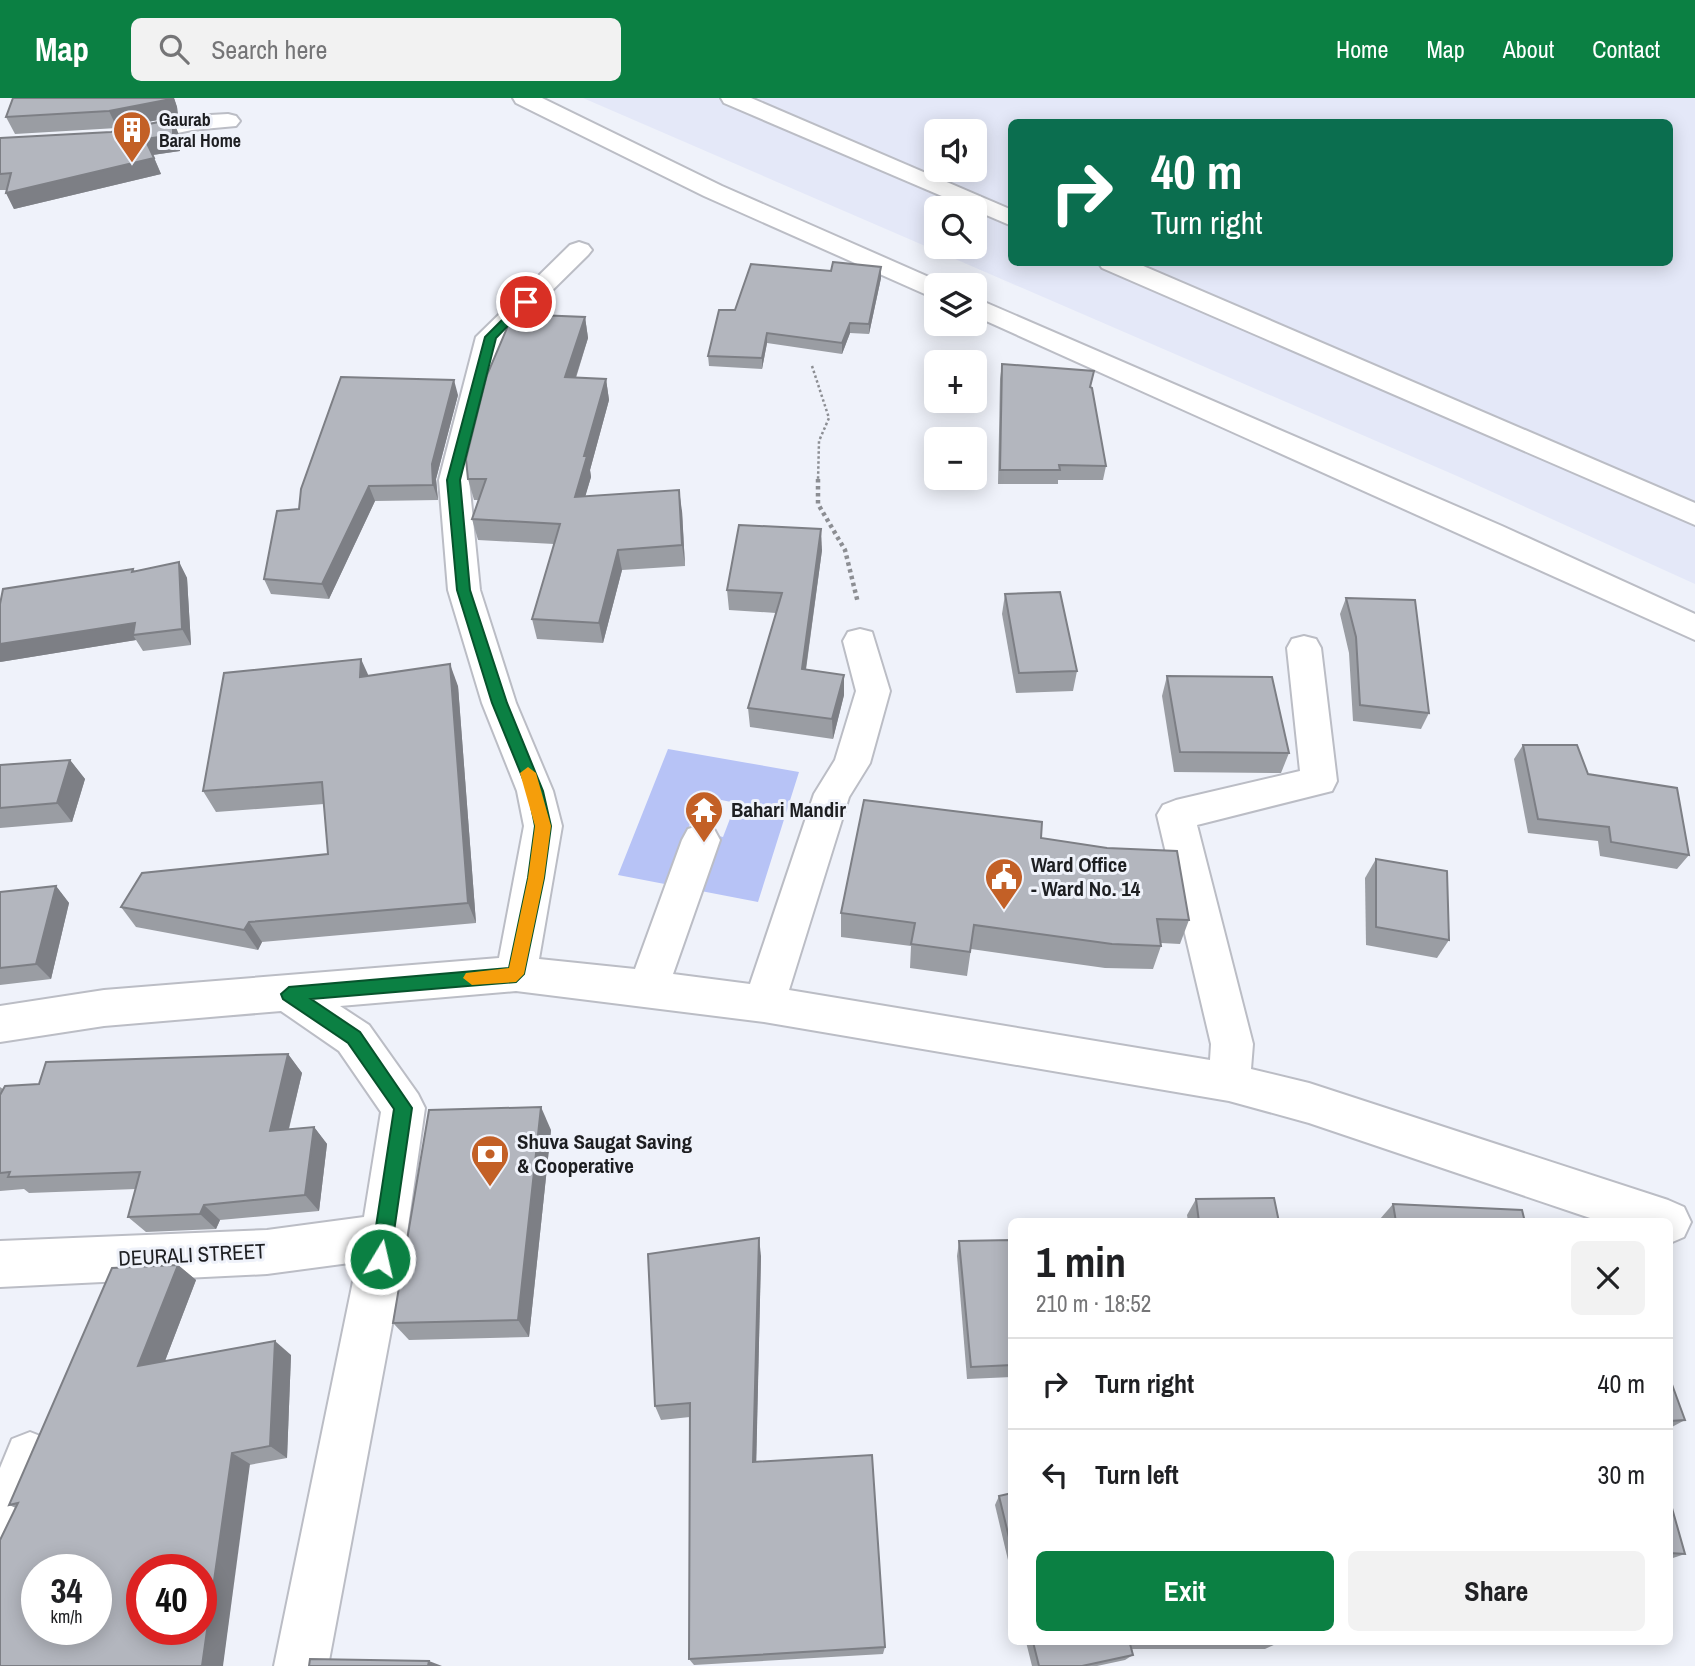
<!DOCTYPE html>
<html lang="en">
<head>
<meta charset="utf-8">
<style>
  body { margin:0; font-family:"Archivo Narrow",sans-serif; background:#f2f2f2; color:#202124; height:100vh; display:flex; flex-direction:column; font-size:26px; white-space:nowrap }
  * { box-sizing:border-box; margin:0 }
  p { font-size:23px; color:#757577 }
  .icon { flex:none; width:38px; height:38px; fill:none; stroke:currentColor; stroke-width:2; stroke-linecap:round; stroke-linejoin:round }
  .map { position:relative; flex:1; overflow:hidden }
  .drawer { position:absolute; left:1008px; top:1120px; width:665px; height:427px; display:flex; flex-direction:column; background:#fff; border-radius:10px; box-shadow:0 4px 18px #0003 }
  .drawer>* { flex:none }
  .guide { position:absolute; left:1008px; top:21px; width:665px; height:147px; border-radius:10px; box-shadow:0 4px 18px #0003; background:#0b6e4f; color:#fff; overflow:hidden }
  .buttons { position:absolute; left:924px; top:21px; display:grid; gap:14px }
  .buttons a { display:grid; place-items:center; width:63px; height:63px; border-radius:10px; background:#fff; box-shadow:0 4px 18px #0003; font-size:35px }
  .speed { position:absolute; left:21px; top:1456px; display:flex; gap:14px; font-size:35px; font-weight:700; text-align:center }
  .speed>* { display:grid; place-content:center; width:91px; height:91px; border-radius:50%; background:#fff; box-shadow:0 4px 18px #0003; line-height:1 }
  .speed small { font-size:18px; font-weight:400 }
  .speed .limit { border:10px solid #d22; background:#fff; color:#111 }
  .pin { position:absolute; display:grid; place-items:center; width:60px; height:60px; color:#fff; margin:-30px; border:4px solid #fff; border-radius:50%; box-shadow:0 2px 7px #0007 }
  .me { position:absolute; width:77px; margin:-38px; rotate:9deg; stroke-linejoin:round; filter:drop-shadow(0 0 5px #0008) }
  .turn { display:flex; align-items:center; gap:24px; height:147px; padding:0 28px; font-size:32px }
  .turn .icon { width:91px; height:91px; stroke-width:2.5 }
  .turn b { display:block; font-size:49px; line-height:60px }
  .round { display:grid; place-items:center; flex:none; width:74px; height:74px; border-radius:10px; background:#f2f2f2 }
  .overview { display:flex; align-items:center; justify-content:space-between; height:119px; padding:0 28px }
  h1 { font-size:42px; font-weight:700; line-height:52px }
  .button { display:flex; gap:14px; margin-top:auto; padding:14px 28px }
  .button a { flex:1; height:80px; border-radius:10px; background:#0b8043; color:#fff; font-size:28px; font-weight:700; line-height:80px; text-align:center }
  .button a+a { background:#f2f2f2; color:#202124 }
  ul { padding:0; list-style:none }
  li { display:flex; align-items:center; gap:21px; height:91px; padding:0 28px; border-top:2px solid #e0e0e0 }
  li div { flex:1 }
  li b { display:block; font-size:26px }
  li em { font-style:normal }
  header { display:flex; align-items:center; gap:42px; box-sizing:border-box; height:98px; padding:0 35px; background:#0b8043; color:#fff }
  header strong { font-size:33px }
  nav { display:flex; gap:38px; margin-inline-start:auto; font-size:24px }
  .search { width:490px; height:63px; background:#f2f2f2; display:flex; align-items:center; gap:18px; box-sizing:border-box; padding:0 24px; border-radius:10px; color:#757577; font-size:26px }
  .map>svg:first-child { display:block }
</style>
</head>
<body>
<header>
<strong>Map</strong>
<div class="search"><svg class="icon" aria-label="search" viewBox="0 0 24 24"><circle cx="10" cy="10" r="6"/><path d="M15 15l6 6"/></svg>Search here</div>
<nav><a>Home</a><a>Map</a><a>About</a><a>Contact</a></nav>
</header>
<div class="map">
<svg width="1695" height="1568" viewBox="0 0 1695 1568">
  <rect width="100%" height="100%" fill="#eff2fa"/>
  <path fill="#e4e8f8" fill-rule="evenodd" d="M 583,0 L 1695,0 L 1695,486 L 1457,378 ZM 1012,24 L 1670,24 L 1670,164 L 1012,164 ZM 936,33 L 975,33 L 975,72 L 936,72 ZM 936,110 L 975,110 L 975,149 L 936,149 Z"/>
  <path fill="#b7c3f6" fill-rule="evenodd" d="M 668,651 L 799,674 L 758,804 L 618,777 ZM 702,698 L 736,705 L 723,739 L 688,731 Z"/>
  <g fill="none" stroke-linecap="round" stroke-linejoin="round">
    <defs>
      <g id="minor">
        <path d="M 721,0 L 751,0 L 1012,112 L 1012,128 L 724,5 Z"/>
        <path d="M 228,16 L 236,18 L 240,23 L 236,28 L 192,32 L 124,46 L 116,44 L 112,39 L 116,34 L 192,18 Z"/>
        <path d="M 579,144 L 588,147 L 592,152 L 588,157 L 503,241 L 469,382 L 480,492 L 516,605 L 553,693 L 562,728 L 539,861 L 635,871 L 682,742 L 688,731 L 701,727 L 714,731 L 720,742 L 673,876 L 750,886 L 814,696 L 835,662 L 856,593 L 843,543 L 848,534 L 860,531 L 872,534 L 890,593 L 870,665 L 849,699 L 789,892 L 1210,962 L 1211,946 L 1157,717 L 1163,707 L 1176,702 L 1300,673 L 1287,550 L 1292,541 L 1304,538 L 1316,541 L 1321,550 L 1337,683 L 1332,693 L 1197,727 L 1253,946 L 1251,971 L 1309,985 L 1668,1102 L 1684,1109 L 1691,1124 L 1684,1139 L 1670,1145 L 1670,1124 L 1602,1124 L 1309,1025 L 1229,1003 L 764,924 L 516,893 L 340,908 L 369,927 L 418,996 L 425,1010 L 400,1184 L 328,1568 L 274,1568 L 357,1164 L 267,1176 L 0,1189 L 0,1143 L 267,1132 L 364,1119 L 381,1014 L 339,953 L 281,913 L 104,928 L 0,944 L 0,908 L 104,892 L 499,860 L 524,728 L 517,693 L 482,605 L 448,492 L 439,382 L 476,239 L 570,147 Z"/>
        <path d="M 1098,164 L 1134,164 L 1695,405 L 1695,427 L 1102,170 Z"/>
        <path d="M 30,1334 L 48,1341 L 55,1359 L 23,1436 L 5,1444 L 0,1441 L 0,1370 L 12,1341 Z"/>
      </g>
      <g id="major">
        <path d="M 513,0 L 542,0 L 722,88 L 947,187 L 936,187 L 936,199 L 927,197 L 704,98 L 516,5 Z"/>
        <path d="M 975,200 L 1502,428 L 1695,516 L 1695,542 L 975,218 Z"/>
      </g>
    </defs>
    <use href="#minor" stroke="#bbbdc5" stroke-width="4"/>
    <use href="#major" stroke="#bbbdc5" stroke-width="4"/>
    <path stroke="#8c8e93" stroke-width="2.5" stroke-dasharray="2.5 2.5" stroke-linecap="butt" d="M 812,268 L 829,320 L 819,343 L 818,383"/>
    <path stroke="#8c8e93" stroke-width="4.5" stroke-dasharray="3.5 3.5" stroke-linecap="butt" d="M 818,381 L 818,406 L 845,452 L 858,505"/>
    <use href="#minor" fill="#fff" fill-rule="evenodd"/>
    <use href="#major" fill="#fff" fill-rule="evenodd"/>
  </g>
  <g fill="#9a9da3">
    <path d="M 13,0 L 174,0 L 177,9 L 178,18 L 117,30 L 15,36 L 6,19 Z"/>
    <path d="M 179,37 L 180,53 L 153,57 L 161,76 L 14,111 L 6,95 L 6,92 L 0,92 L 0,41 Z"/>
    <path d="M 881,169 L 881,180 L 869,236 L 850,235 L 842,256 L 767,245 L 762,271 L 709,268 L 708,258 L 735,212 L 831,173 Z"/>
    <path d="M 585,219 L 588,240 L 576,280 L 606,281 L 609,302 L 590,372 L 591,379 L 585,398 L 682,413 L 685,468 L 622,472 L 603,545 L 537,541 L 532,521 L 554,446 L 478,442 L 472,421 L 478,402 L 474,402 L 468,381 Z"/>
    <path d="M 1002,266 L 1106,368 L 1103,382 L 1058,382 L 1058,386 L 998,386 L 1000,281 Z"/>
    <path d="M 458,297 L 436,381 L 438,402 L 375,403 L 329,501 L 271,496 L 264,481 L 299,411 Z"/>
    <path d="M 822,452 L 806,572 L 844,597 L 833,641 L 750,629 L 748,610 L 776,515 L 729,512 L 727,492 Z"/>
    <path d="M 179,464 L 187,480 L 191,547 L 143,553 L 136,542 L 0,564 L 133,471 L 135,473 Z"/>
    <path d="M 1005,496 L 1077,573 L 1073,593 L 1016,595 L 1002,516 Z"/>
    <path d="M 1346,500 L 1429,615 L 1421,631 L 1353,623 L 1349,555 L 1340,516 Z"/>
    <path d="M 368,578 L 458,588 L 476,825 L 262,844 L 258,852 L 136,829 L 121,809 L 328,756 L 324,706 L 216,714 L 203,693 Z"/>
    <path d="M 1167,578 L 1289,655 L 1281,675 L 1174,674 L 1162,598 Z"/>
    <path d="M 1523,647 L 1588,676 L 1689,757 L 1677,771 L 1600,758 L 1598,743 L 1528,735 L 1514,661 Z"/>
    <path d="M 70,662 L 85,681 L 72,724 L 0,730 L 0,667 Z"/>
    <path d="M 1041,740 L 1189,822 L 1180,846 L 1161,845 L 1161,848 L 1153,871 L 1105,870 L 971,851 L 967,878 L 910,870 L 911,848 L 841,839 L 841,815 Z"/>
    <path d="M 1376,761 L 1449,842 L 1437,860 L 1366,847 L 1365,780 Z"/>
    <path d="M 56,788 L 69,805 L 51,881 L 0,887 L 0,794 Z"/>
    <path d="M 288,956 L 302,975 L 289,1031 L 314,1029 L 327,1046 L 319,1113 L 220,1122 L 216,1131 L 146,1134 L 128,1119 L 136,1091 L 29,1095 L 24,1091 L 0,1093 L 0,989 L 3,991 L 39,986 Z"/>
    <path d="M 551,1032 L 529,1239 L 409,1242 L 393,1225 Z"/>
    <path d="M 1196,1101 L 1279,1124 L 1188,1124 L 1187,1117 Z"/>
    <path d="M 1393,1106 L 1525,1124 L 1380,1124 L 1380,1121 Z"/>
    <path d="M 1012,1142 L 1012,1279 L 967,1281 L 957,1158 L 959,1143 Z"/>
    <path d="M 761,1158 L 756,1364 L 885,1549 L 883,1556 L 694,1567 L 689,1561 L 690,1319 L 661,1322 L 655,1308 Z"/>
    <path d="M 178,1167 L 196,1182 L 165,1263 L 291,1257 L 287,1360 L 16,1410 L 9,1407 Z"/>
    <path d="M 1670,1281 L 1685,1322 L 1670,1330 Z"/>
    <path d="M 1012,1395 L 1012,1479 L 995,1407 L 999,1398 Z"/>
    <path d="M 1670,1403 L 1685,1456 L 1670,1461 Z"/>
    <path d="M 1026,1544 L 1277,1544 L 1278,1545 L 1265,1551 L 1132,1551 L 1133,1557 L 1125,1562 L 1097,1568 L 1032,1568 Z"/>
  </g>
  <g fill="#7d7f85">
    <path d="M 171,0 L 174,0 L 177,9 L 178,18 L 117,30 L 109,13 Z"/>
    <path d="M 173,21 L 179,37 L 180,53 L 152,57 L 145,41 Z"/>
    <path d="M 154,60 L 161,76 L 14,111 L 6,95 Z"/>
    <path d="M 881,169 L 881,180 L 869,236 L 869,226 Z"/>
    <path d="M 585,219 L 588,240 L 569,300 L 565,279 Z"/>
    <path d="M 850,225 L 850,235 L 842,256 L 842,245 Z"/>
    <path d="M 767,235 L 767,245 L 762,271 L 762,260 Z"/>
    <path d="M 606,281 L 609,302 L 590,372 L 591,379 L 579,420 L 575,399 L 584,358 Z"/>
    <path d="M 454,282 L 458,297 L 436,381 L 438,402 L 433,387 L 432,366 Z"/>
    <path d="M 369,388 L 375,403 L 329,501 L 322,486 Z"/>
    <path d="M 679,392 L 682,413 L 685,468 L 682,447 Z"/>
    <path d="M 821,431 L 822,452 L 803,591 L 802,571 Z"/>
    <path d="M 618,452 L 622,472 L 603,545 L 599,525 Z"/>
    <path d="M 179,464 L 187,480 L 191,547 L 182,531 Z"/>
    <path d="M 135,525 L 133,537 L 136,542 L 0,564 L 0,546 Z"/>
    <path d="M 361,561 L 371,583 L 360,579 Z"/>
    <path d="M 450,566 L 458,588 L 476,825 L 468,805 Z"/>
    <path d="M 844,577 L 844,597 L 833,641 L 832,621 Z"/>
    <path d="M 70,662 L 85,681 L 72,724 L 57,705 Z"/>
    <path d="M 56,788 L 69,805 L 51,881 L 36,866 Z"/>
    <path d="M 249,824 L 262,844 L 258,852 L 244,832 Z"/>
    <path d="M 288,956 L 302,975 L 284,1050 L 270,1033 Z"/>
    <path d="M 541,1009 L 551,1032 L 529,1239 L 518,1222 Z"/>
    <path d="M 314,1029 L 327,1046 L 319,1113 L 305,1097 Z"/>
    <path d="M 204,1107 L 220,1122 L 216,1131 L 200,1116 Z"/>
    <path d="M 759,1140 L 761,1158 L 756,1376 L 753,1364 Z"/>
    <path d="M 178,1167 L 196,1182 L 158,1281 L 138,1268 Z"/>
    <path d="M 275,1243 L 291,1257 L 287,1360 L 270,1348 Z"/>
    <path d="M 232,1355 L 250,1366 L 223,1568 L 202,1568 Z"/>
    <path d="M 429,1563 L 442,1568 L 428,1568 Z"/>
  </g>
  <g fill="#b3b6be" stroke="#7d7f85" stroke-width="2" fill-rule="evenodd">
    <path d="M 13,0 L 171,0 L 171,1 L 109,13 L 6,19 Z"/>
    <path d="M 173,21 L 173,37 L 145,41 L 154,60 L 6,95 L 11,75 L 0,76 L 0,40 L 111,34 Z"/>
    <path d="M 833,164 L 881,169 L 869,226 L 850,225 L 842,245 L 767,235 L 762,260 L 708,258 L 719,212 L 735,212 L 751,166 L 831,173 Z"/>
    <path d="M 513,216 L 585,219 L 565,279 L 606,281 L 584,358 L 587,358 L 575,399 L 679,392 L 682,447 L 618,452 L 599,525 L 532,521 L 560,426 L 472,421 L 486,381 L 468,381 L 466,361 L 487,277 Z"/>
    <path d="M 1002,266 L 1094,273 L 1090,289 L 1092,290 L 1106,368 L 1059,367 L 1060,372 L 1000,372 Z"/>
    <path d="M 341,279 L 454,282 L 432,366 L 433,387 L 369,388 L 322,486 L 264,481 L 277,413 L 299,411 L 301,391 Z"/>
    <path d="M 739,427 L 821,431 L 802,571 L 844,577 L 832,621 L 748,610 L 782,495 L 727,492 Z"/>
    <path d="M 179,464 L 182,531 L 133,537 L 135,525 L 0,546 L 0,506 L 3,491 L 133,471 L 132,474 Z"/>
    <path d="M 1060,494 L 1077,573 L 1019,575 L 1005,496 Z"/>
    <path d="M 1346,500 L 1415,502 L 1429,615 L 1360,607 L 1356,539 Z"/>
    <path d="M 361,561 L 360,579 L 450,566 L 468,805 L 249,824 L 244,832 L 121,809 L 142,775 L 328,756 L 322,684 L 203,693 L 224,575 Z"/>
    <path d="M 1167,578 L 1272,579 L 1289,655 L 1180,654 Z"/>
    <path d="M 1523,647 L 1577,647 L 1588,676 L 1677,690 L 1689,757 L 1611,744 L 1609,729 L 1538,721 Z"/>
    <path d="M 70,662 L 57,705 L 0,710 L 0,667 Z"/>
    <path d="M 864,702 L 1042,724 L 1041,740 L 1107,750 L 1177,753 L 1189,822 L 1157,821 L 1161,848 L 1112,846 L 974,827 L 970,854 L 911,846 L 915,825 L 841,815 Z"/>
    <path d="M 1376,761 L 1447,773 L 1449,842 L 1376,829 Z"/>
    <path d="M 56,788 L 36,866 L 0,870 L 0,794 Z"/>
    <path d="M 288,956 L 270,1033 L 314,1029 L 305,1097 L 204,1107 L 200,1116 L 128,1119 L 140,1074 L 8,1079 L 10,1074 L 0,1075 L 0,997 L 5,988 L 39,986 L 46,964 Z"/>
    <path d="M 541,1009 L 518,1222 L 393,1225 L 429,1012 Z"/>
    <path d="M 1274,1100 L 1279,1124 L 1199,1124 L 1196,1101 Z"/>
    <path d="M 1393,1106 L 1522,1112 L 1525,1124 L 1396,1124 Z"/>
    <path d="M 759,1140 L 753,1364 L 872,1357 L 885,1549 L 689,1561 L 690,1305 L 655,1308 L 648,1156 Z"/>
    <path d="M 1012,1142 L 1012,1267 L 971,1269 L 959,1143 Z"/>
    <path d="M 178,1167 L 138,1268 L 275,1243 L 270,1348 L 232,1355 L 202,1568 L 0,1568 L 0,1442 L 18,1405 L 9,1407 L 112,1170 ZM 37,1472 L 96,1472 L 96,1531 L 37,1531 ZM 142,1472 L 201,1472 L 201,1531 L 142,1531 Z"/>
    <path d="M 1670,1281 L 1685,1322 L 1670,1323 Z"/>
    <path d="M 1012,1395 L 1012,1452 L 999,1398 Z"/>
    <path d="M 1670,1403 L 1685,1456 L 1670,1455 Z"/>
    <path d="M 1033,1544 L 1277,1544 L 1278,1545 L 1130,1546 L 1133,1557 L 1082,1568 L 1039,1568 Z"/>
    <path d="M 310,1561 L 429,1563 L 428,1568 L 309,1568 Z"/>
  </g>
  <path fill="#0b8043" stroke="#07532c" stroke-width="2" d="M 522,202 L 531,204 L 496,240 L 460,382 L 470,492 L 507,605 L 543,693 L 551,728 L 544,780 L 524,876 L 516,884 L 311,901 L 360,934 L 412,1010 L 390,1161 L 387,1168 L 380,1170 L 373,1168 L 371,1161 L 394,1011 L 348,945 L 283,901 L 281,896 L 289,889 L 509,870 L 528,780 L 535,728 L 528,693 L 492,605 L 457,492 L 447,382 L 485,239 Z"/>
  <path fill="#f59e0b" d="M 528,669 L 536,675 L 551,728 L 544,780 L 524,876 L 516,884 L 472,887 L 463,880 L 466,875 L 509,870 L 528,780 L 535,728 L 520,675 Z"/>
  <defs>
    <symbol id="building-pin" viewBox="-11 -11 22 30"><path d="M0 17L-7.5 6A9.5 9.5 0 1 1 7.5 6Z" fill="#c36026" stroke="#eff2fa"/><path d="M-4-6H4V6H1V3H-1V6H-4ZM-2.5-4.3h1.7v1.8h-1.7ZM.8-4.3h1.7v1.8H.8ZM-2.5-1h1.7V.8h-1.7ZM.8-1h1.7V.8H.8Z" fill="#fff"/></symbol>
    <symbol id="temple-pin" viewBox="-11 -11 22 30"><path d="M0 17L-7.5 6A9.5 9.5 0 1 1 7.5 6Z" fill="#c36026" stroke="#eff2fa"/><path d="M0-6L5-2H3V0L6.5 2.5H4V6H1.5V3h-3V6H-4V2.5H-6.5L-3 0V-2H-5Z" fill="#fff"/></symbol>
    <symbol id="civic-pin" viewBox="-11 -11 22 30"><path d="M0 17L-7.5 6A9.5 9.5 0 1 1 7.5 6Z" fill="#c36026" stroke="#eff2fa"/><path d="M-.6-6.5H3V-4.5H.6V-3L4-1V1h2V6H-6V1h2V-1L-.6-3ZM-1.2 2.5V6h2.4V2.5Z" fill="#fff"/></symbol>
    <symbol id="bank-pin" viewBox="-11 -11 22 30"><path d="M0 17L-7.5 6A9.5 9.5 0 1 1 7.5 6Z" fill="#c36026" stroke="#eff2fa"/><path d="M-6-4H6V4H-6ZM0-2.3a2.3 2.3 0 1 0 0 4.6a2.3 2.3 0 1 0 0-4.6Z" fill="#fff"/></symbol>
  </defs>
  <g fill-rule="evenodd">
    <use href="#building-pin" x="110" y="10" width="44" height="60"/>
    <use href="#temple-pin" x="682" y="690" width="44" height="60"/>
    <use href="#civic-pin" x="982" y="757" width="44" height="60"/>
    <use href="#bank-pin" x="468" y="1034" width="44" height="60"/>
  </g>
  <g text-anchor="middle" stroke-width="6" stroke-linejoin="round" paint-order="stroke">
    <g font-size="18" font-weight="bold" fill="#1d1e21" stroke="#eff2fa" text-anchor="start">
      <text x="159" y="28">Gaurab<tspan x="159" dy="21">Baral Home</tspan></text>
    </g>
    <g font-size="21" font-weight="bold" fill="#1d1e21" stroke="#eff2fa" text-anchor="start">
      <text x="731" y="719">Bahari Mandir</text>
      <text x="1031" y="774">Ward Office<tspan x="1031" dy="24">- Ward No. 14</tspan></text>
      <text x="517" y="1051">Shuva Saugat Saving<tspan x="517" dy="24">&amp; Cooperative</tspan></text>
    </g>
    <g font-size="21" fill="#1d1e21" stroke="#eff2fa">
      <text transform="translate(192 1157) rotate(-3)" y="7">DEURALI STREET</text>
    </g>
  </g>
</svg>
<div class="buttons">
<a><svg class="icon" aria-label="sound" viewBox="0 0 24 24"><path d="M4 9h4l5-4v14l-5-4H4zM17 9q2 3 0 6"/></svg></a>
<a><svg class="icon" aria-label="search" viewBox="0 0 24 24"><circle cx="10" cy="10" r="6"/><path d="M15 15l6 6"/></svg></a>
<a><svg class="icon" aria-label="layers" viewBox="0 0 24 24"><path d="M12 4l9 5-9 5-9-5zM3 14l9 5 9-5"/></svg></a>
<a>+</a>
<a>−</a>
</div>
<div class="speed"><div>34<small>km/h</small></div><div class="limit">40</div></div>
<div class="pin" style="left:526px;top:204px;background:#d93025"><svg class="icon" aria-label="arrive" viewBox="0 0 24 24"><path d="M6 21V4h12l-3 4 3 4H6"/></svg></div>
<svg class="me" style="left:380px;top:1161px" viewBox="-20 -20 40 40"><circle r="17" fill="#0b8043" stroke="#fff" stroke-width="3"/><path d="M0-11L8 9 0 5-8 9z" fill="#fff"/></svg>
<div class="guide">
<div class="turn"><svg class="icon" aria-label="right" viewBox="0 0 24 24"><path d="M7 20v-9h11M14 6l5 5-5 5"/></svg><div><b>40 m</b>Turn right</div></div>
</div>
<section class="drawer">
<div class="overview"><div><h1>1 min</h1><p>210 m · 18:52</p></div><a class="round"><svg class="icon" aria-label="close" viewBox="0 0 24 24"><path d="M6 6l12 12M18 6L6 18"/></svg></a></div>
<ul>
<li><svg class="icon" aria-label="right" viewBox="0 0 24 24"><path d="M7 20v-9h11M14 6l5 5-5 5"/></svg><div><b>Turn right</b></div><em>40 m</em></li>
<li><svg class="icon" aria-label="left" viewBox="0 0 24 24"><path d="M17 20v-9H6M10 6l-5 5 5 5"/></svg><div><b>Turn left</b></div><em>30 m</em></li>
</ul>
<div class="button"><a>Exit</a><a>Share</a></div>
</section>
</div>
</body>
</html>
